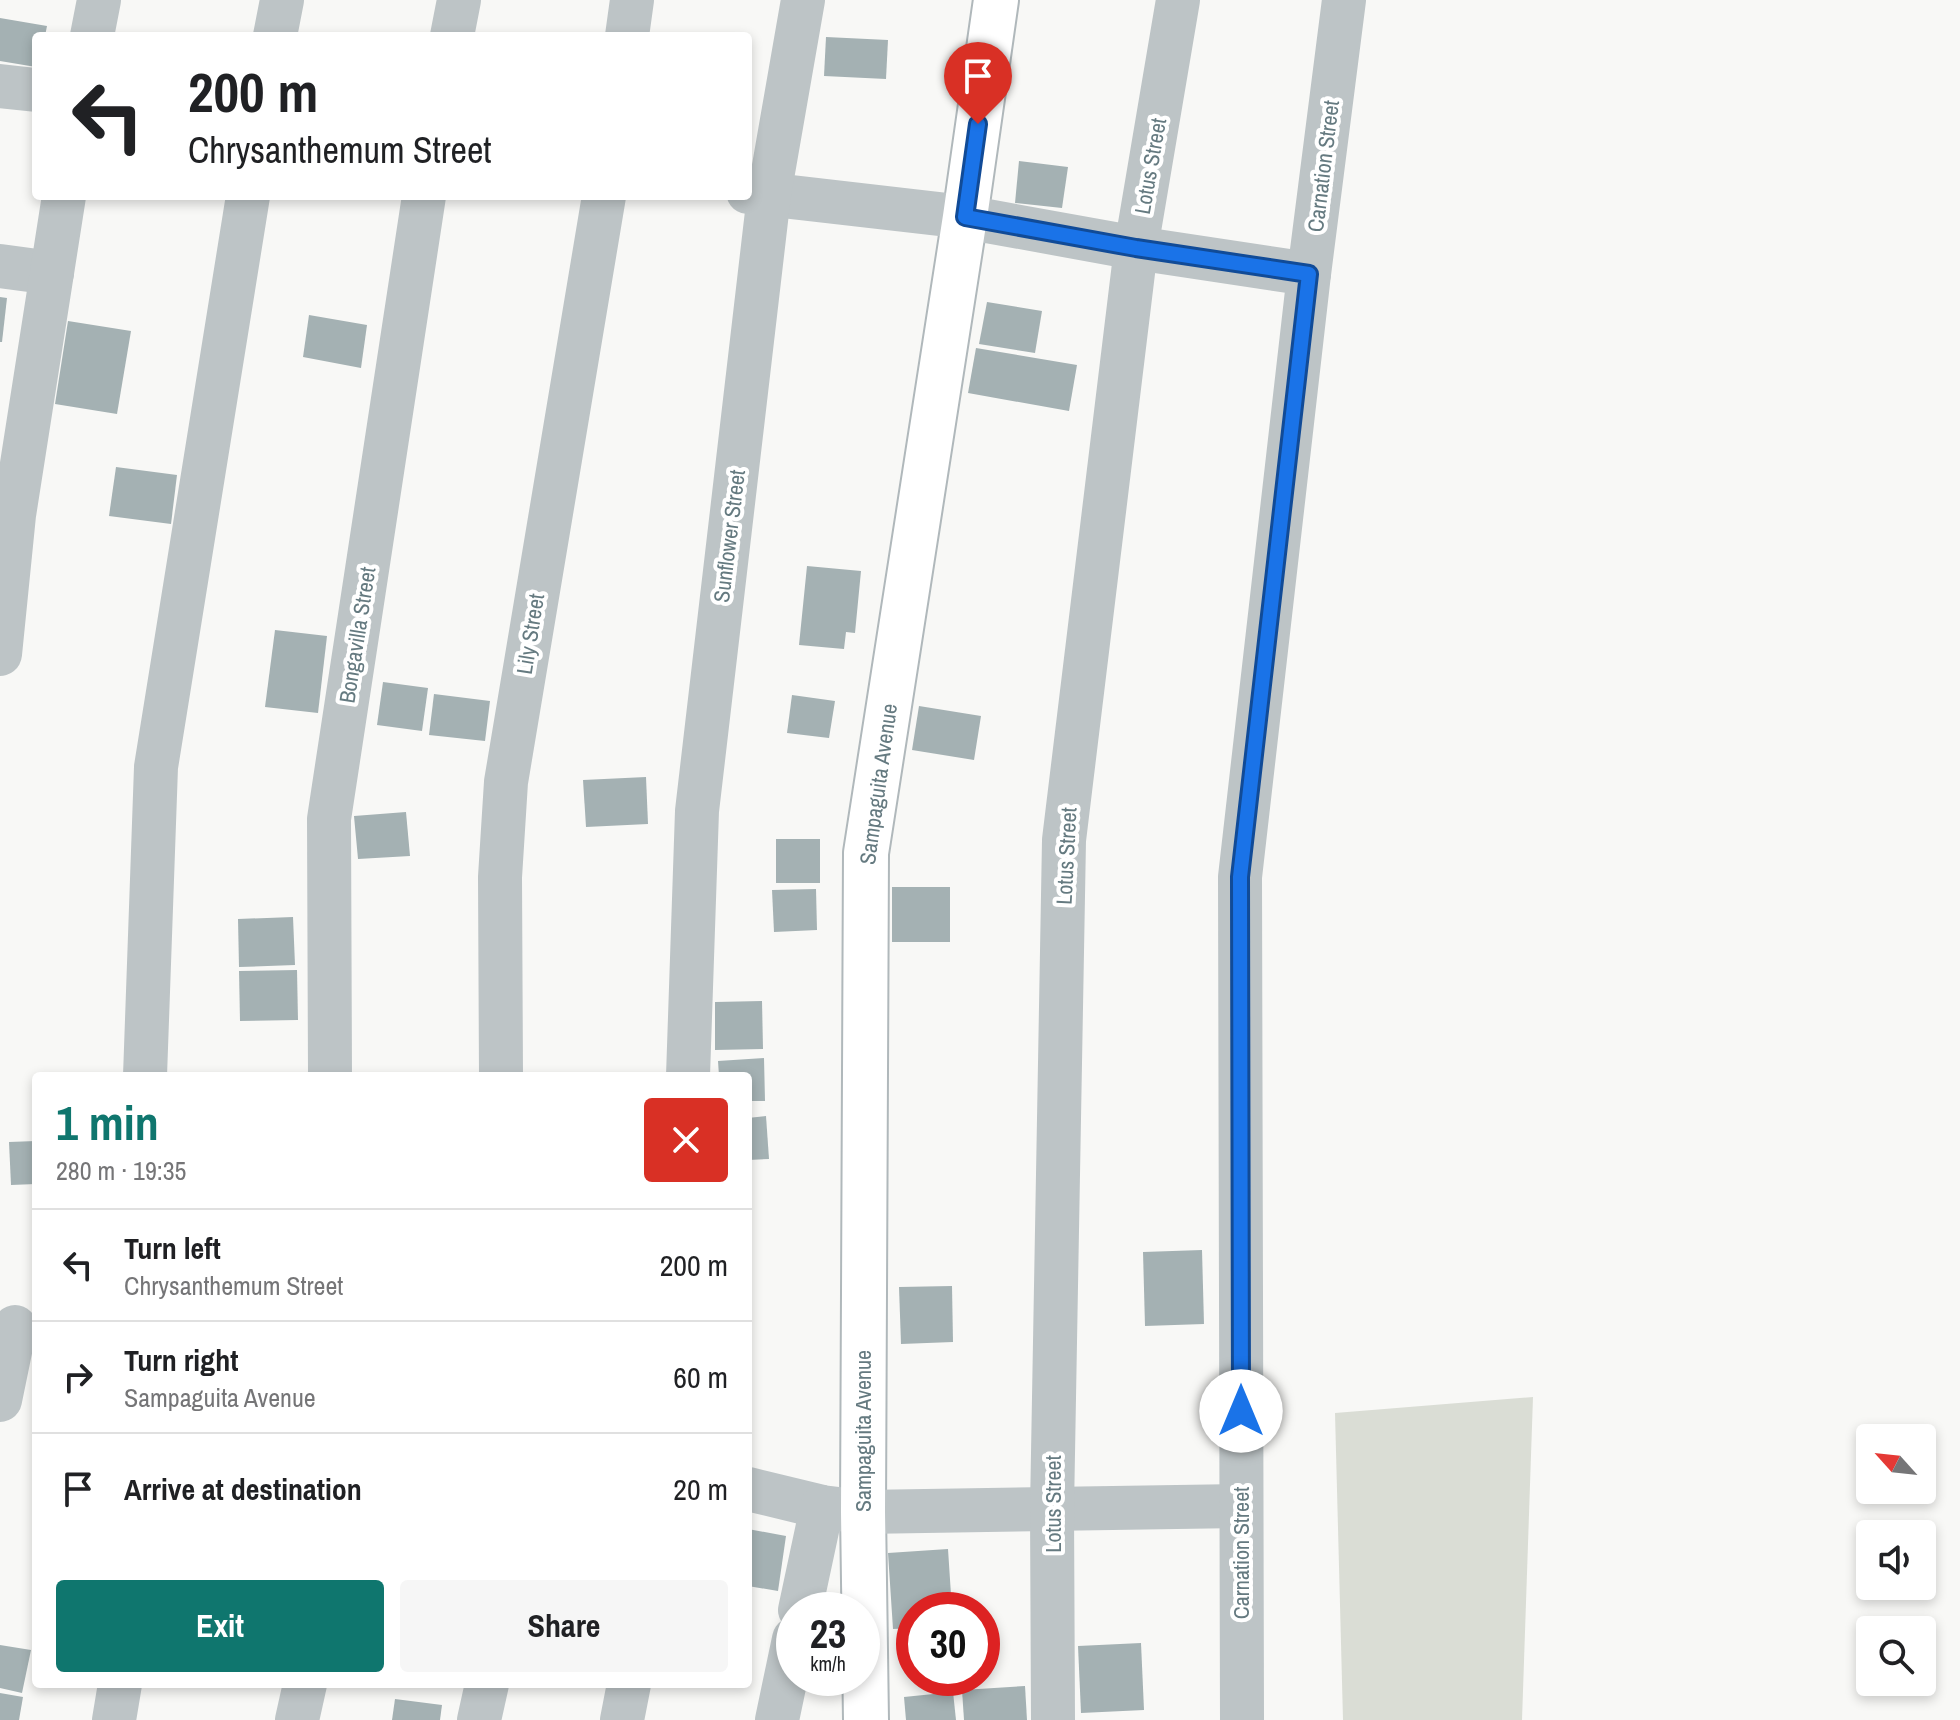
<!DOCTYPE html>
<html lang="en">
<head>
<meta charset="utf-8">
<style>
  body { margin:0; font-family:"Archivo Narrow",sans-serif; background:#f6f6f6; color:#202124; height:100vh; display:flex; flex-direction:column; font-size:30px; white-space:nowrap }
  * { box-sizing:border-box; margin:0 }
  p { font-size:26px; color:#757577 }
  .icon { flex:none; width:44px; height:44px; fill:none; stroke:currentColor; stroke-width:2; stroke-linecap:round; stroke-linejoin:round }
  .map { position:relative; flex:1; overflow:hidden }
  .sheet { position:absolute; left:32px; top:1072px; width:720px; height:616px; display:flex; flex-direction:column; background:#fff; border-radius:8px; box-shadow:0 4px 12px #0003 }
  .sheet>* { flex:none }
  .guide { position:absolute; left:32px; top:32px; width:720px; height:168px; border-radius:8px; box-shadow:0 4px 12px #0003; background:#fff; color:#202124; overflow:hidden }
  .needle { width:52px; rotate:297deg }
  .buttons { position:absolute; left:1856px; top:1424px; display:grid; gap:16px }
  .buttons a { display:grid; place-items:center; width:80px; height:80px; border-radius:8px; background:#fff; box-shadow:0 4px 12px #0003; font-size:40px }
  .speed { position:absolute; left:776px; top:1592px; display:flex; gap:16px; font-size:40px; font-weight:700; text-align:center }
  .speed>* { display:grid; place-content:center; width:104px; height:104px; border-radius:50%; background:#fff; box-shadow:0 4px 12px #0003; line-height:1 }
  .speed small { font-size:20px; font-weight:400 }
  .speed .limit { border:12px solid #d22; background:#fff; color:#111 }
  .pin { position:absolute; display:grid; place-items:center; width:68px; height:68px; color:#fff; margin:-82px -34px; border-radius:50% 50% 50% 0; rotate:-45deg; box-shadow:0 0 8px #0007 }
  .pin .icon { rotate:45deg }
  .me { position:absolute; width:88px; margin:-44px; rotate:0deg; stroke-linejoin:round; filter:drop-shadow(0 0 6px #0008) }
  .turn { display:flex; align-items:center; gap:28px; height:168px; padding:0 24px; font-size:36px }
  .turn .icon { width:104px; height:104px; stroke-width:2.5 }
  .turn b { display:block; font-size:56px; line-height:68px }
  .round { display:grid; place-items:center; flex:none; width:84px; height:84px; border-radius:8px; background:#f6f6f6 }
  .overview { display:flex; align-items:center; justify-content:space-between; height:136px; padding:0 24px }
  h1 { font-size:48px; font-weight:800; line-height:60px; color:#0f766e }
  .primary-button { display:flex; gap:16px; margin-top:auto; padding:16px 24px }
  .primary-button a { flex:1; height:92px; border-radius:8px; background:#0f766e; color:#fff; font-size:32px; font-weight:800; line-height:92px; text-align:center }
  .primary-button a+a { background:#f6f6f6; color:#202124 }
  ul { padding:0; list-style:none }
  li { display:flex; align-items:center; gap:24px; height:112px; padding:0 24px; border-top:2px solid #e0e0e0 }
  li div { flex:1 }
  li b { display:block; font-size:30px }
  li em { font-style:normal }
  .map>svg:first-child { display:block }
</style>
</head>
<body>
<div class="map">
<svg width="1960" height="1720" viewBox="0 0 1960 1720">
  <rect width="100%" height="100%" fill="#f8f8f6"/>
  <path fill="#daddd5" d="M 1533,1397 L 1522,1720 L 1343,1720 L 1335,1413 Z"/>
  <g fill="#a4b1b3">
    <path d="M 0,18 L 47,26 L 45,36 L 36,36 L 36,67 L 0,61 Z"/>
    <path d="M 826,37 L 888,40 L 886,79 L 824,76 Z"/>
    <path d="M 1019,161 L 1068,167 L 1062,208 L 1015,203 Z"/>
    <path d="M 0,297 L 7,298 L 2,342 L 0,342 Z"/>
    <path d="M 987,302 L 1042,311 L 1035,353 L 979,344 Z"/>
    <path d="M 309,315 L 367,325 L 361,368 L 303,357 Z"/>
    <path d="M 68,321 L 131,331 L 117,414 L 55,404 Z"/>
    <path d="M 976,348 L 1077,365 L 1069,411 L 968,393 Z"/>
    <path d="M 116,467 L 177,475 L 171,524 L 109,516 Z"/>
    <path d="M 807,566 L 861,571 L 855,633 L 846,632 L 844,649 L 799,645 Z"/>
    <path d="M 275,630 L 327,636 L 318,713 L 265,707 Z"/>
    <path d="M 383,682 L 428,688 L 422,731 L 377,725 Z"/>
    <path d="M 434,694 L 490,701 L 485,741 L 429,735 Z"/>
    <path d="M 792,695 L 835,701 L 829,738 L 787,733 Z"/>
    <path d="M 919,706 L 981,716 L 974,760 L 912,750 Z"/>
    <path d="M 646,777 L 648,824 L 586,827 L 583,780 Z"/>
    <path d="M 406,812 L 410,856 L 358,859 L 354,816 Z"/>
    <rect x="776" y="839" width="44" height="44"/>
    <rect x="892" y="887" width="58" height="55"/>
    <path d="M 816,889 L 817,930 L 774,932 L 772,890 Z"/>
    <path d="M 293,917 L 295,965 L 239,967 L 238,919 Z"/>
    <path d="M 297,970 L 298,1020 L 240,1021 L 239,971 Z"/>
    <path d="M 762,1001 L 763,1049 L 715,1050 L 715,1002 Z"/>
    <path d="M 764,1058 L 765,1101 L 748,1101 L 748,1076 L 719,1076 L 718,1061 Z"/>
    <path d="M 766,1116 L 769,1159 L 748,1160 L 748,1118 Z"/>
    <path d="M 36,1141 L 36,1184 L 11,1185 L 9,1142 Z"/>
    <path d="M 1202,1250 L 1204,1324 L 1145,1326 L 1143,1252 Z"/>
    <path d="M 952,1286 L 953,1342 L 901,1344 L 899,1287 Z"/>
    <path d="M 748,1529 L 786,1536 L 778,1591 L 748,1586 Z"/>
    <path d="M 948,1549 L 952,1610 L 914,1610 L 914,1628 L 893,1629 L 888,1553 Z"/>
    <path d="M 1141,1643 L 1144,1710 L 1081,1713 L 1078,1646 Z"/>
    <path d="M 0,1645 L 31,1650 L 22,1693 L 0,1688 Z"/>
    <path d="M 1025,1686 L 1027,1720 L 964,1720 L 962,1690 Z"/>
    <path d="M 953,1692 L 956,1720 L 906,1720 L 904,1697 Z"/>
    <path d="M 0,1693 L 23,1697 L 19,1720 L 0,1720 Z"/>
    <path d="M 395,1699 L 442,1705 L 440,1720 L 392,1720 Z"/>
  </g>
  <g fill="none" stroke-linecap="round" stroke-linejoin="round">
    <defs>
      <path id="secondary" d="M 866,1720 L 863,1512 L 866,853 L 965,217 L 996,0"/>
    </defs>
    <use href="#secondary" stroke="#b0b8bb" stroke-width="48"/>
    <g stroke="#bdc4c6" stroke-width="44">
      <path d="M 92,36 L 99,0"/>
      <path d="M 275,36 L 282,0"/>
      <path d="M 452,36 L 459,0"/>
      <path d="M 627,36 L 632,0"/>
      <path d="M 0,86 L 36,90"/>
      <path d="M 748,192 L 965,217 L 1136,248 L 1309,274"/>
      <path d="M 0,266 L 52,273"/>
      <path d="M 0,654 L 14,515 L 64,196"/>
      <path d="M 145,1076 L 156,767 L 248,196"/>
      <path d="M 330,1076 L 329,819 L 424,196"/>
      <path d="M 501,1076 L 500,877 L 506,782 L 604,196"/>
      <path d="M 688,1076 L 697,811 L 769,195 L 803,0"/>
      <path d="M 0,1400 L 15,1327"/>
      <path d="M 748,1489 L 822,1507 L 863,1512 L 1241,1506"/>
      <path d="M 800,1610 L 822,1507"/>
      <path d="M 114,1720 L 120,1684"/>
      <path d="M 297,1720 L 305,1684"/>
      <path d="M 479,1720 L 487,1684"/>
      <path d="M 622,1720 L 629,1684"/>
      <path d="M 777,1720 L 794,1639"/>
      <path d="M 1053,1720 L 1052,1509 L 1064,840 L 1136,248 L 1178,0"/>
      <path d="M 1242,1720 L 1240,877 L 1309,274 L 1344,0"/>
    </g>
    <use href="#secondary" stroke="#fff" stroke-width="44"/>
  </g>
  <g fill="none" stroke-linecap="round" stroke-linejoin="round">
    <defs>
      <path id="route" d="M 978,124 L 965,217 L 1136,248 L 1309,274 L 1240,877 L 1241,1411"/>
    </defs>
    <use href="#route" stroke="#114b97" stroke-width="20"/>
    <use href="#route" stroke="#1a73e8" stroke-width="14"/>
  </g>
  <g text-anchor="middle" stroke-width="8" stroke-linejoin="round" paint-order="stroke">
    <g font-size="22" fill="#657a80" stroke="#fff">
      <text transform="translate(1150 166) rotate(-80)" y="8">Lotus Street</text>
      <text transform="translate(1323 166) rotate(-83)" y="8">Carnation Street</text>
      <text transform="translate(729 536) rotate(-83)" y="8">Sunflower Street</text>
      <text transform="translate(530 634) rotate(-81)" y="8">Lily Street</text>
      <text transform="translate(357 635) rotate(-81)" y="8">Bongavilla Street</text>
      <text transform="translate(878 784) rotate(-82)" y="8">Sampaguita Avenue</text>
      <text transform="translate(1066 856) rotate(-87)" y="8">Lotus Street</text>
      <text transform="translate(863 1431) rotate(-90)" y="8">Sampaguita Avenue</text>
      <text transform="translate(1053 1504) rotate(-90)" y="8">Lotus Street</text>
      <text transform="translate(1241 1553) rotate(-90)" y="8">Carnation Street</text>
    </g>
  </g>
</svg>
<div class="buttons">
<a><svg class="needle" viewBox="-14 -14 28 28"><path d="M0-13l5 13h-10z" fill="#e53935"/><path d="M0 13l5-13h-10z" fill="#757577"/></svg></a>
<a><svg class="icon" aria-label="sound" viewBox="0 0 24 24"><path d="M4 9h4l5-4v14l-5-4H4zM17 9q2 3 0 6"/></svg></a>
<a><svg class="icon" aria-label="search" viewBox="0 0 24 24"><circle cx="10" cy="10" r="6"/><path d="M15 15l6 6"/></svg></a>
</div>
<div class="speed"><div>23<small>km/h</small></div><div class="limit">30</div></div>
<div class="pin" style="left:978px;top:124px;background:#d93025"><svg class="icon" aria-label="arrive" viewBox="0 0 24 24"><path d="M6 21V4h12l-3 4 3 4H6"/></svg></div>
<svg class="me" style="left:1241px;top:1411px" viewBox="-20 -20 40 40"><circle r="19" fill="#fff"/><path d="M0-13L10 11 0 6-10 11z" fill="#1a73e8"/></svg>
<div class="guide">
<div class="turn"><svg class="icon" aria-label="left" viewBox="0 0 24 24"><path d="M17 20v-9H6M10 6l-5 5 5 5"/></svg><div><b>200 m</b>Chrysanthemum Street</div></div>
</div>
<section class="sheet">
<div class="overview"><div><h1>1 min</h1><p>280 m · 19:35</p></div><a class="round" style="background:#d93025;color:#fff"><svg class="icon" aria-label="close" viewBox="0 0 24 24"><path d="M6 6l12 12M18 6L6 18"/></svg></a></div>
<ul>
<li><svg class="icon" aria-label="left" viewBox="0 0 24 24"><path d="M17 20v-9H6M10 6l-5 5 5 5"/></svg><div><b>Turn left</b><p>Chrysanthemum Street</p></div><em>200 m</em></li>
<li><svg class="icon" aria-label="right" viewBox="0 0 24 24"><path d="M7 20v-9h11M14 6l5 5-5 5"/></svg><div><b>Turn right</b><p>Sampaguita Avenue</p></div><em>60 m</em></li>
<li><svg class="icon" aria-label="arrive" viewBox="0 0 24 24"><path d="M6 21V4h12l-3 4 3 4H6"/></svg><div><b>Arrive at destination</b></div><em>20 m</em></li>
</ul>
<div class="primary-button"><a>Exit</a><a>Share</a></div>
</section>
</div>
</body>
</html>
